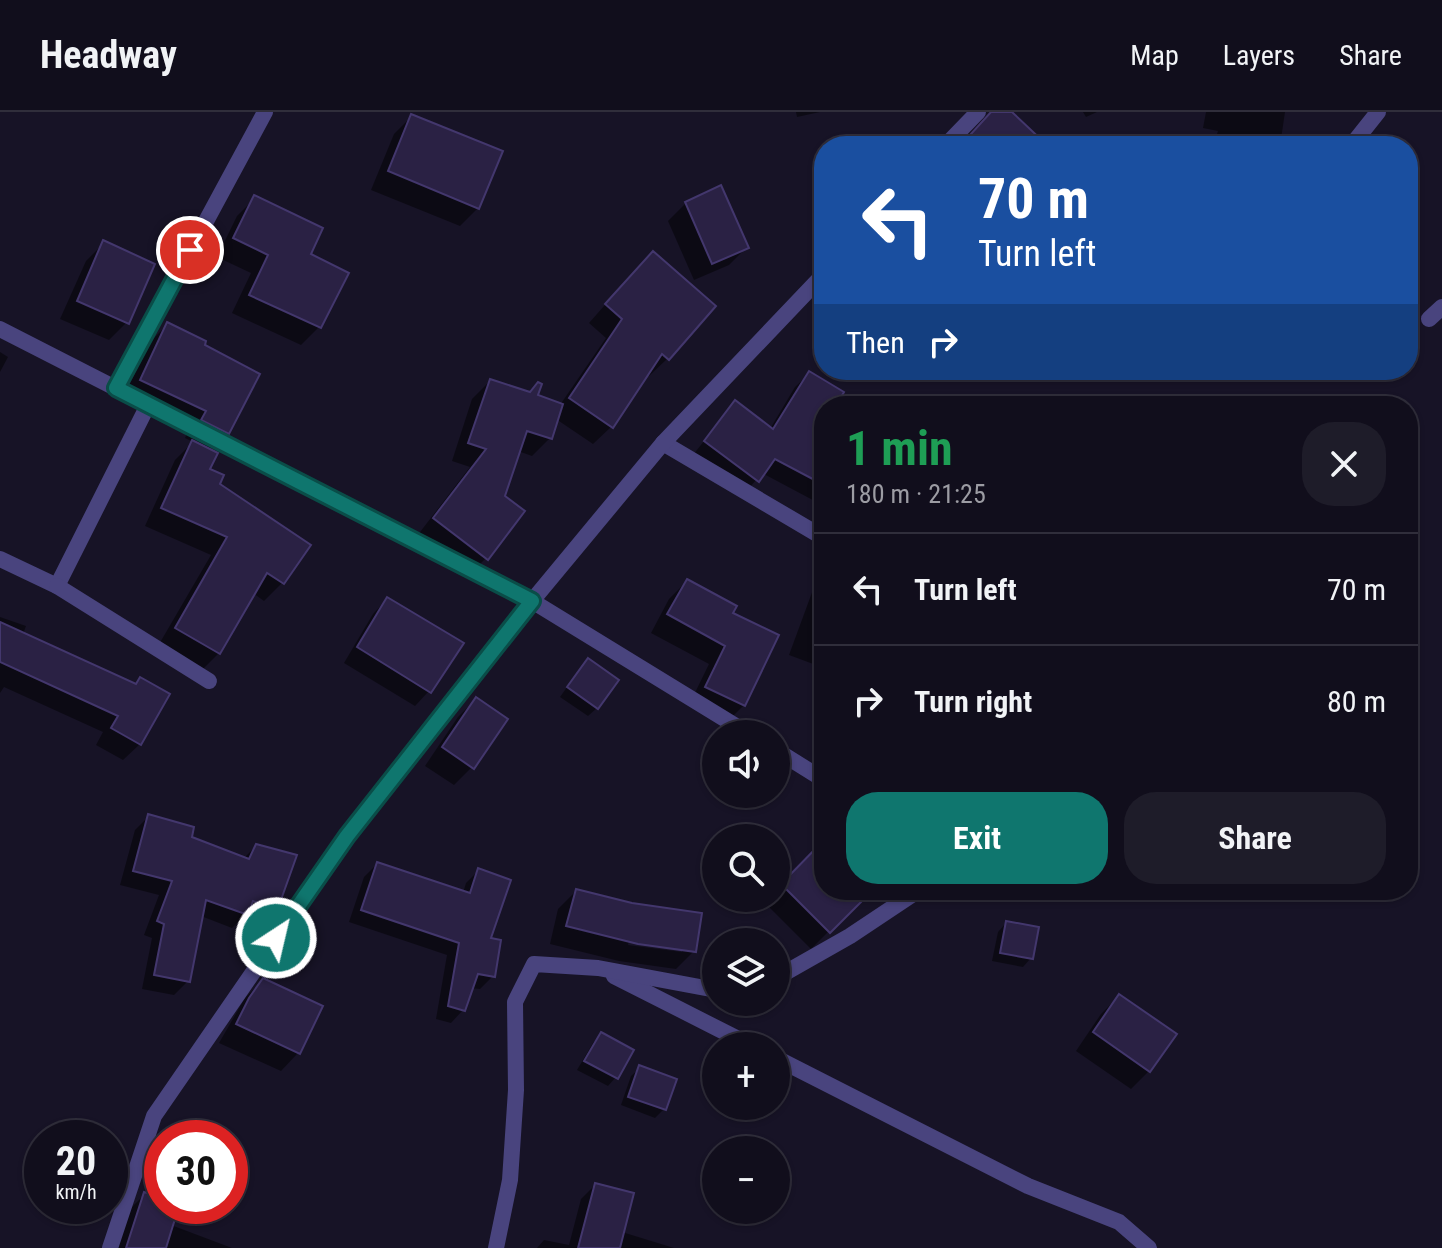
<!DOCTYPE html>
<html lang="en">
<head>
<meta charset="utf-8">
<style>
  body { margin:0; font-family:"Roboto Condensed",sans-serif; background:#1e1c29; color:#f1f3f6; height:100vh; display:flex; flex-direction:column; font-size:30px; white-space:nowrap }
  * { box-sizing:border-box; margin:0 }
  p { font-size:26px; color:#9c9ca3 }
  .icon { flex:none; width:44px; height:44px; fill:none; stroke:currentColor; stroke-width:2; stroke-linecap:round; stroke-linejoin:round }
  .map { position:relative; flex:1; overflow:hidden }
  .drawer { position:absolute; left:814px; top:284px; width:604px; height:504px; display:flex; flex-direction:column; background:#110e1c; border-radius:32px; box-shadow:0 2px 6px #0004,0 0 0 2px #302e3b }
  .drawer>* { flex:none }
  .hud { position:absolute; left:814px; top:24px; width:604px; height:244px; border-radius:32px; box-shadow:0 2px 6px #0004,0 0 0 2px #302e3b; background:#1a4fa0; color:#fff; overflow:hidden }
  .tools { position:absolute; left:702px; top:608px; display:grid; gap:16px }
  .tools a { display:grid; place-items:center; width:88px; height:88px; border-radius:50%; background:#110e1c; box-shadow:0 2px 6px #0004,0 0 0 2px #302e3b; font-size:40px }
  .speed { position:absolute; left:24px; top:1008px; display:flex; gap:16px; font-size:40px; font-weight:700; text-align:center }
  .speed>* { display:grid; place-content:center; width:104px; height:104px; border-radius:50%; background:#110e1c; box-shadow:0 2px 6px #0004,0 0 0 2px #302e3b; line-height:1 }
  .speed small { font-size:20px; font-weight:400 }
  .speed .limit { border:12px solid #d22; background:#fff; color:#111 }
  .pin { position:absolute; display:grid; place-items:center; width:68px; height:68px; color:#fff; margin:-34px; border:4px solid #fff; border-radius:50%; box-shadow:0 2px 8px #0007 }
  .me { position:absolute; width:88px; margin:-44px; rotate:35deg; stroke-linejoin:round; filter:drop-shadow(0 0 6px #0008) }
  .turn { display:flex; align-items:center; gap:28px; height:168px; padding:0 32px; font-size:36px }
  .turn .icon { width:104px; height:104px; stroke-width:2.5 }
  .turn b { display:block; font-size:56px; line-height:68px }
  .then { display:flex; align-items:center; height:76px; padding:0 32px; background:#0003; gap:16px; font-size:30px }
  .round { display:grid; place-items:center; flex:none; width:84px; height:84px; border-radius:32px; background:#1e1c29 }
  .overview { display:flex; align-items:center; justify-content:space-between; height:136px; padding:0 32px }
  h1 { font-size:48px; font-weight:700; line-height:60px; color:#1e9e55 }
  .primary-button { display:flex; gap:16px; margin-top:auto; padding:16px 32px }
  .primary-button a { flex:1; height:92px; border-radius:32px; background:#0f766e; color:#fff; font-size:32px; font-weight:700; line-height:92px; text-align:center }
  .primary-button a+a { background:#1e1c29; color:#f1f3f6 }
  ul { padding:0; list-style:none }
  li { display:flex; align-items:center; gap:24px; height:112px; padding:0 32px; border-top:2px solid #302e3b }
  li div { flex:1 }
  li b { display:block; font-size:30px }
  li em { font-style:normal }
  header { display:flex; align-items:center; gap:48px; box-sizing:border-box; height:112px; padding:0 40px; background:#110e1c; border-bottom:2px solid #302e3b }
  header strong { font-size:38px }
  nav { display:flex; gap:44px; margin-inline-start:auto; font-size:28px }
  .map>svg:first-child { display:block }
</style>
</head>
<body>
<header>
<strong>Headway</strong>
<nav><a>Map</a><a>Layers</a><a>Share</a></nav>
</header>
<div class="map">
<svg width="1442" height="1136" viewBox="0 0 1442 1136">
  <rect width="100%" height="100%" fill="#171326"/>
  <g fill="#0007" fill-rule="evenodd">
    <path d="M 796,0 L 820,0 L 797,5 Z"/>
    <path d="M 1083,0 L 1097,0 L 1086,5 Z"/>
    <path d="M 1206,0 L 1285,0 L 1280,34 L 1213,34 L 1218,19 L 1203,16 Z"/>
    <path d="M 412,4 L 478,96 L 460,114 L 371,78 L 394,22 Z"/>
    <path d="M 255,86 L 308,143 L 319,215 L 301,233 L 232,201 L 251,161 L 217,145 L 237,104 Z"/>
    <path d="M 686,91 L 747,135 L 729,153 L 694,168 L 668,109 Z"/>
    <path d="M 104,131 L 127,210 L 109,228 L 60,207 L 86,149 Z"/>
    <path d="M 635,159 L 713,194 L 667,247 L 649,264 L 647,262 L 611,315 L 593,332 L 556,307 L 550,326 L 532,344 L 518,339 L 486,446 L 468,464 L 417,424 L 470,355 L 452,349 L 472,287 L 490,269 L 560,293 L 606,226 L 589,211 Z"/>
    <path d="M 167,213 L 227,320 L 209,338 L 207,358 L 217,373 L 308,433 L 282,471 L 264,489 L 253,481 L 219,541 L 201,559 L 158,534 L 211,443 L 145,414 L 175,348 L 193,330 L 185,326 L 189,317 L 123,286 L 150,230 Z"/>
    <path d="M 0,240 L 8,245 L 0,260 Z"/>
    <path d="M 809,262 L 834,294 L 824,294 L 824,394 L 762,361 L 744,382 L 692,344 L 735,291 L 770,317 L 795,275 Z"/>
    <path d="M 824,465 L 824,556 L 789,543 L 814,475 Z"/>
    <path d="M 687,469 L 730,502 L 744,593 L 726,611 L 689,593 L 709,552 L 651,521 L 669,487 Z"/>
    <path d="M 387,487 L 429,579 L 415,594 L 344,551 L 373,502 Z"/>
    <path d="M 0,505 L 26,514 L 23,522 L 134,573 L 140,567 L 140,632 L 123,648 L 96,633 L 103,620 L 4,575 L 0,581 Z"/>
    <path d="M 580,557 L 597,596 L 588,604 L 560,585 Z"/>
    <path d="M 476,587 L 472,655 L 454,673 L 425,654 L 458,605 Z"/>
    <path d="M 824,639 L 824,664 L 814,660 Z"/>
    <path d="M 148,705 L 189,726 L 243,747 L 256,734 L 275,798 L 261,812 L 244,804 L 232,816 L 201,804 L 188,869 L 174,883 L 142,877 L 152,826 L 144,823 L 159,783 L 120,773 L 135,718 Z"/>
    <path d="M 824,731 L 824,778 L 870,778 L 811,837 L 765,791 L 770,786 L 776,786 L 776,779 Z"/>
    <path d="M 377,752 L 463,781 L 466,771 L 479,758 L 493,864 L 480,877 L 471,876 L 463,898 L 451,911 L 436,907 L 447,843 L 349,810 L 364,765 Z"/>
    <path d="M 576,779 L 694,839 L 676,857 L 619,849 L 550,832 L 558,797 ZM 629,829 L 682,836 L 682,840 L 628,833 Z"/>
    <path d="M 1006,811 L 1031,846 L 1023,855 L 992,849 L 998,820 Z"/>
    <path d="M 263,868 L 321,895 L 298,941 L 281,959 L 219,931 L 245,886 Z"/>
    <path d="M 1119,884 L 1149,959 L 1131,977 L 1076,939 L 1101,902 Z"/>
    <path d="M 601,922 L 616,965 L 608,974 L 577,958 L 593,931 Z"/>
    <path d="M 640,956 L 664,997 L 655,1006 L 621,993 L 631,964 Z"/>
    <path d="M 595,1073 L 622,1120 L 674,1136 L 537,1136 L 544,1128 L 569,1133 L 581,1087 Z"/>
    <path d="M 145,1082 L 162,1088 L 162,1094 L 177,1094 L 171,1113 L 232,1136 L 115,1136 L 127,1100 Z"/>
  </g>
  <g fill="#2a2144" stroke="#43376d" stroke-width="2">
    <path d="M 991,0 L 1012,0 L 1048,34 L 960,34 Z"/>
    <path d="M 411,2 L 503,39 L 479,97 L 388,59 Z"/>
    <path d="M 721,73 L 749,136 L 712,152 L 685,90 Z"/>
    <path d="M 254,83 L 323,116 L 311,142 L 349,161 L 321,216 L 249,183 L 268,143 L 233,126 Z"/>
    <path d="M 103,128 L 155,152 L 129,212 L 77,189 Z"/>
    <path d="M 653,139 L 716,194 L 669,248 L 662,242 L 613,316 L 569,286 L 622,207 L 605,192 Z"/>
    <path d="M 167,210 L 206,229 L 205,233 L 260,262 L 229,322 L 201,308 L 206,299 L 140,268 Z"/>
    <path d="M 809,259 L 844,280 L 836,294 L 824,294 L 824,373 L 775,347 L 759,370 L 704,329 L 735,288 L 773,317 Z"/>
    <path d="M 490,267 L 530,280 L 538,270 L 542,272 L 538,283 L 563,292 L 552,327 L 527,319 L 505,384 L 525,399 L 488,448 L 433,406 L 486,337 L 468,331 Z"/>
    <path d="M 192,328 L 218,341 L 210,357 L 224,363 L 220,372 L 311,433 L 284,472 L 267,461 L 220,542 L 175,516 L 227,425 L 161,396 Z"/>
    <path d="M 687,467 L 737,494 L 733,501 L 779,523 L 745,594 L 705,575 L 725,534 L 667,502 Z"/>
    <path d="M 387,485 L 464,531 L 431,581 L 357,535 Z"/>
    <path d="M 0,510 L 136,572 L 140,565 L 170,582 L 141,633 L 111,616 L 118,604 L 0,550 Z"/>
    <path d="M 588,546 L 619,568 L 598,597 L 567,575 Z"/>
    <path d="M 476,585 L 508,607 L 474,657 L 442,635 Z"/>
    <path d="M 148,702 L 194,715 L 192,725 L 249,747 L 256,732 L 297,743 L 277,799 L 253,789 L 248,803 L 206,788 L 190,870 L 154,863 L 164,812 L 157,809 L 172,769 L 133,759 Z"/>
    <path d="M 824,728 L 824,778 L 873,778 L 830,821 L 781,772 Z"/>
    <path d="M 377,750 L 470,781 L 478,756 L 511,768 L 491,826 L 501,828 L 495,865 L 478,862 L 465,899 L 448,894 L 459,831 L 361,798 Z"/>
    <path d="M 576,777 L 632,791 L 702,801 L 696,840 L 638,832 L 566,814 Z"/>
    <path d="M 1006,809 L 1039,815 L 1033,847 L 1000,841 Z"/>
    <path d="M 263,866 L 323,894 L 300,942 L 236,912 L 249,886 Z"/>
    <path d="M 1119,882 L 1177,922 L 1150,960 L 1093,920 Z"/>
    <path d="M 601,920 L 634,938 L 618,967 L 584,949 Z"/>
    <path d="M 639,953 L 677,967 L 666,998 L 628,985 Z"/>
    <path d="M 595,1071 L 634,1081 L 620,1136 L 578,1136 Z"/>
    <path d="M 144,1080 L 162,1086 L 162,1094 L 179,1094 L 166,1136 L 126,1136 Z"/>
  </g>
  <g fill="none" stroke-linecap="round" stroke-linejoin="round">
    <g stroke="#49447e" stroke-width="16">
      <path d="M 1351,34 L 1378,0"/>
      <path d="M 1429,207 L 1442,195"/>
    </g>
    <g stroke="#49447e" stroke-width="16">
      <path d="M 945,34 L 978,0"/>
      <path d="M 0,217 L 532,489 L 749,622"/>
      <path d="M 116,276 L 265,0"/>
      <path d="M 663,331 L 824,426"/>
      <path d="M 0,447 L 57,474 L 148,293"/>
      <path d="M 57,474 L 209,569"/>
      <path d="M 776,638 L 824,668"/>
      <path d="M 614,864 L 752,934"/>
      <path d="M 776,866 L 850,824 L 919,778"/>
      <path d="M 776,946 L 1028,1074 L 1119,1110 L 1149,1136"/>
      <path d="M 110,1136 L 154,1004 L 347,724 L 532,489 L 663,331 L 824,162"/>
      <path d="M 496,1136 L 510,1068 L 516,978 L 515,890 L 534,852 L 598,856 L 716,878"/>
    </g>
  </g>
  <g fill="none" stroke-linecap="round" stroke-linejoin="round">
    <defs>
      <path id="route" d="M 190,138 L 116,276 L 532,489 L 347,724 L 276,826"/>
    </defs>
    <use href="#route" stroke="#0a4d48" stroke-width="20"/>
    <use href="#route" stroke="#0f766e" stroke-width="14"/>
  </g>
</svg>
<div class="tools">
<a><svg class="icon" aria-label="sound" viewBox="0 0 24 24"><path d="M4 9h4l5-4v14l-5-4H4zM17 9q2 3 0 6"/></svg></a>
<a><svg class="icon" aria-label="search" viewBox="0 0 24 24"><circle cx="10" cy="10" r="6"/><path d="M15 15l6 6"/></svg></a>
<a><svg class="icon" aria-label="layers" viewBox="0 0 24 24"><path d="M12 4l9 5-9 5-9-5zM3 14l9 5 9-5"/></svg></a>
<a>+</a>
<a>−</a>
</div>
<div class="speed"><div>20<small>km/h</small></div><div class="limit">30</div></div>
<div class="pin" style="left:190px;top:138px;background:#d93025"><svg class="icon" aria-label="arrive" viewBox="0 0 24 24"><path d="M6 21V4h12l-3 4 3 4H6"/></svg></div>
<svg class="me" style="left:276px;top:826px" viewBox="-20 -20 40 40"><circle r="17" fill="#0f766e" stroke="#fff" stroke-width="3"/><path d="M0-11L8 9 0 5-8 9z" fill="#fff"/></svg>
<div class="hud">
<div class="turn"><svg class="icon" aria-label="left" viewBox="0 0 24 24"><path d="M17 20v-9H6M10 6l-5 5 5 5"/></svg><div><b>70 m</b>Turn left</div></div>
<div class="then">Then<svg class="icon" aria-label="right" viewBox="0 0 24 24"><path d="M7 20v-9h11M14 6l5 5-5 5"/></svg></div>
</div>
<section class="drawer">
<div class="overview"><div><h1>1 min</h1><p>180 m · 21:25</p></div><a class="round"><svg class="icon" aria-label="close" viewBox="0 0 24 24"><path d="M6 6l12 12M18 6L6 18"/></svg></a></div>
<ul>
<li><svg class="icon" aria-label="left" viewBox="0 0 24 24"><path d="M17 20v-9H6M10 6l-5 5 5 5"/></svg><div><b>Turn left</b></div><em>70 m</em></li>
<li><svg class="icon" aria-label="right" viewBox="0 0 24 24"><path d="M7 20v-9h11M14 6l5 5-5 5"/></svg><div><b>Turn right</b></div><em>80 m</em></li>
</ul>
<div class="primary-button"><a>Exit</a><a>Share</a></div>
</section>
</div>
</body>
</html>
